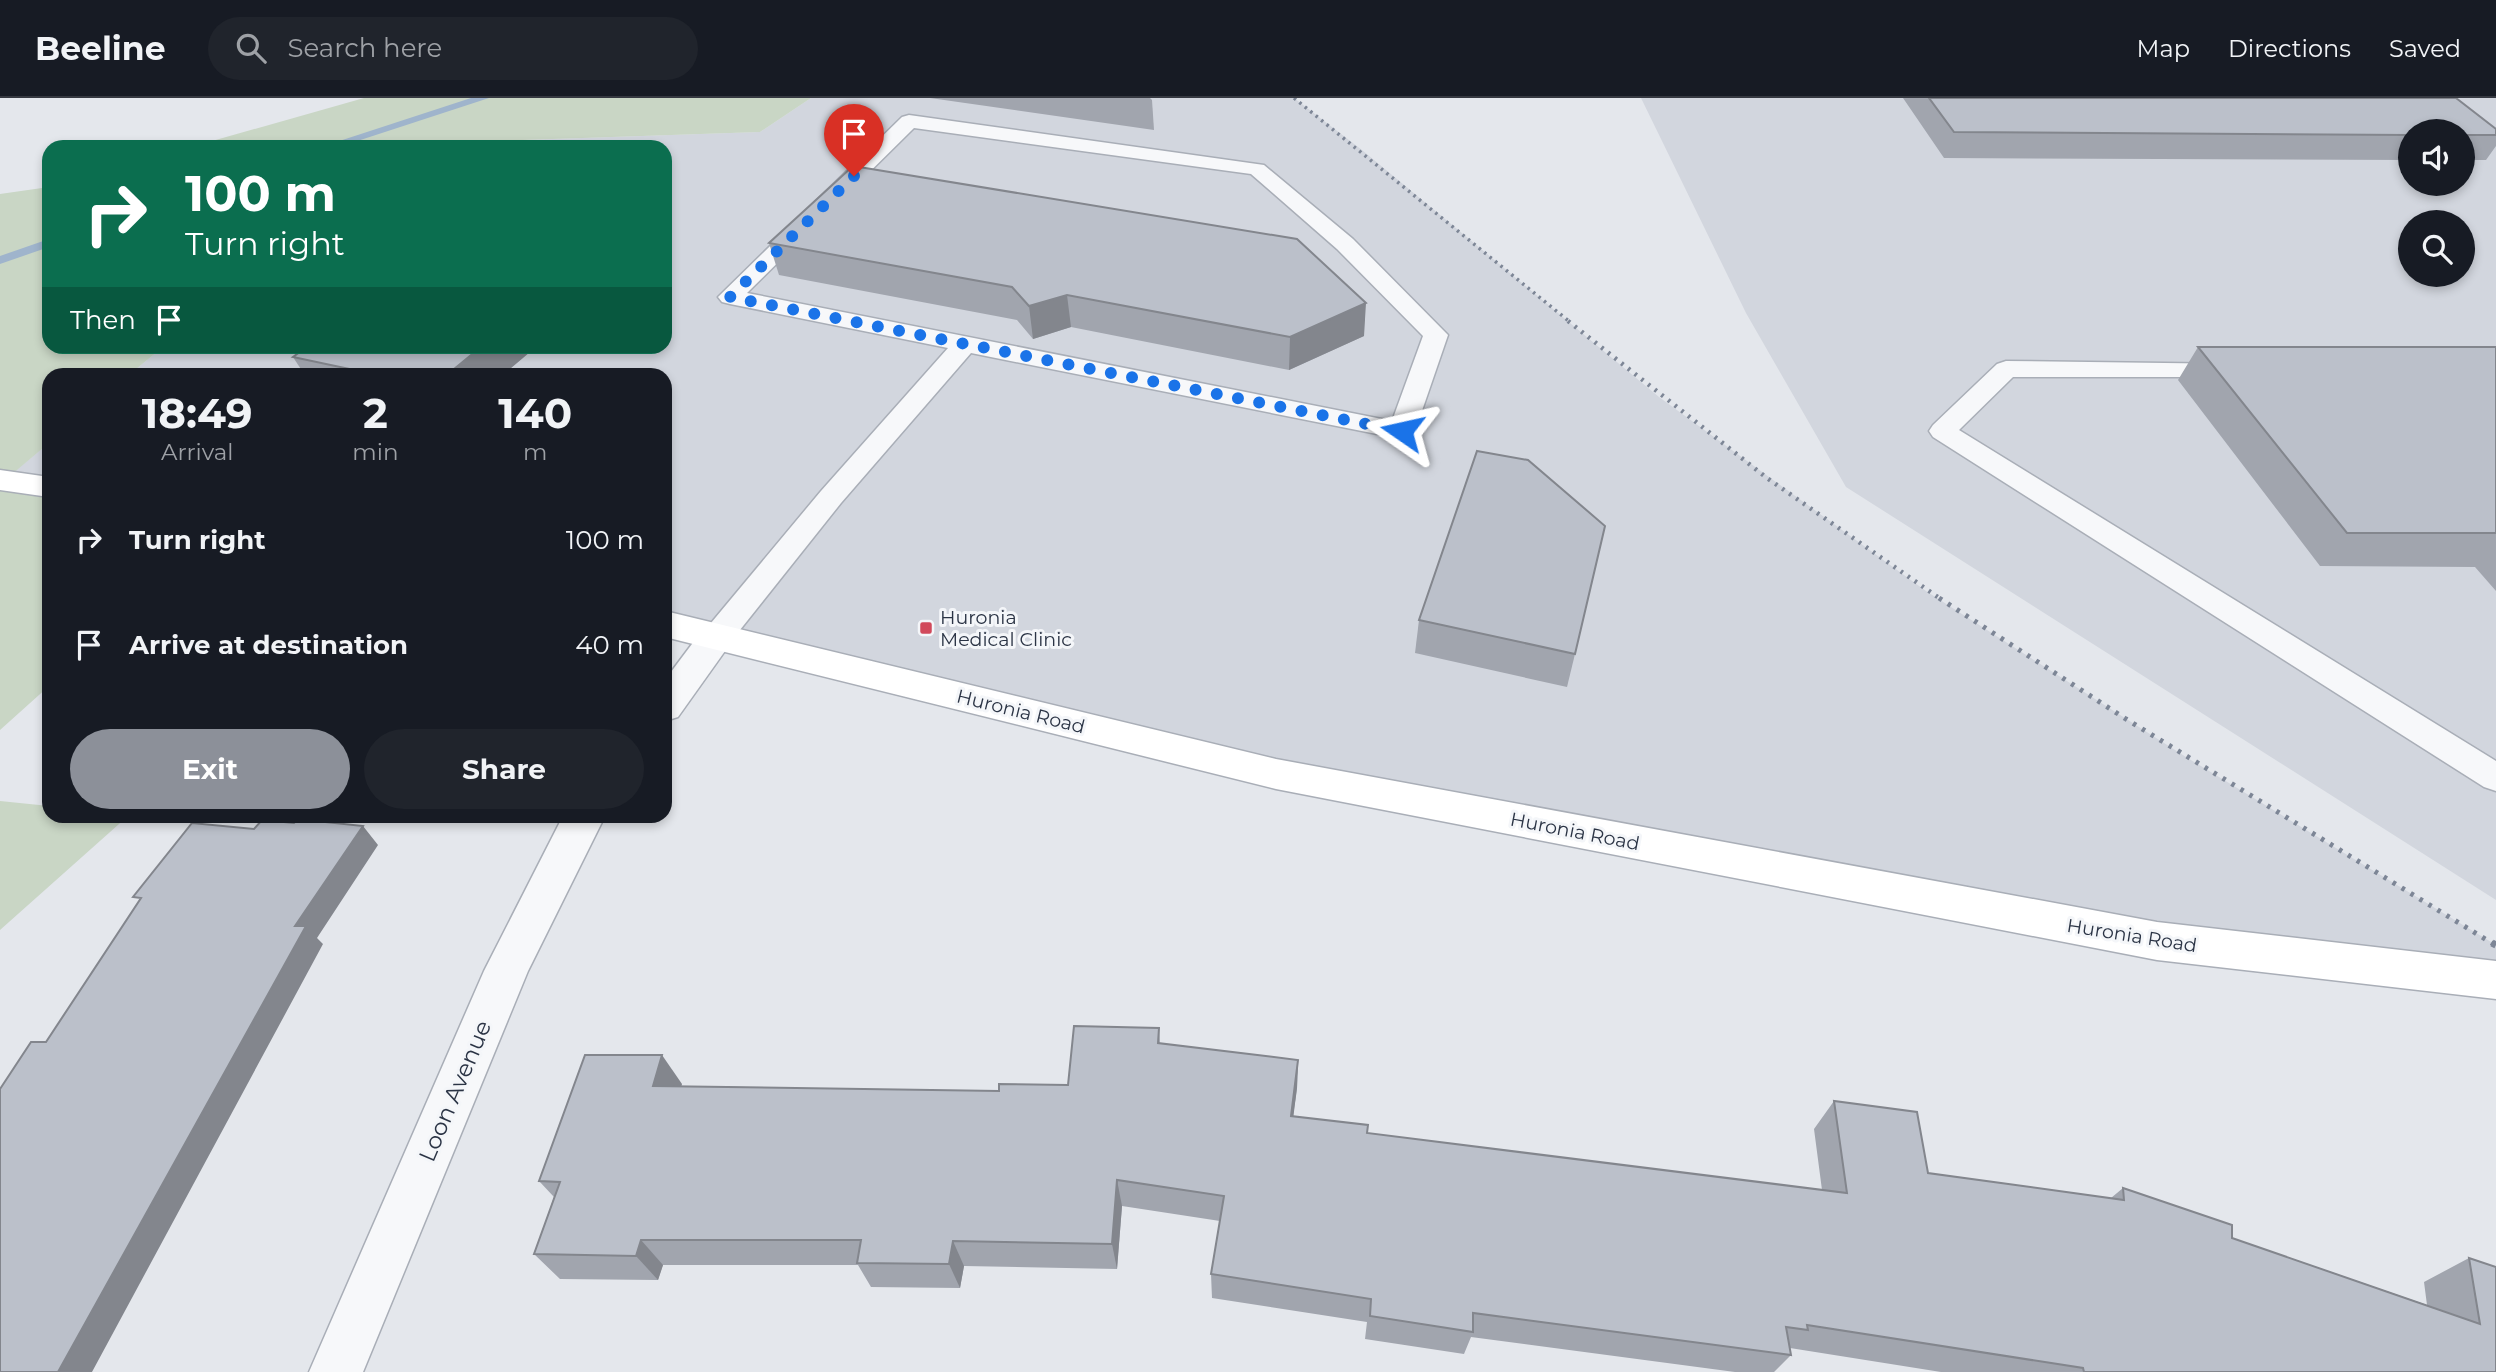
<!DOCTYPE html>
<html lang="en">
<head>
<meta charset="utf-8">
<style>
  body { margin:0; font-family:Montserrat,sans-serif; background:#20242c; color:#f1f3f6; height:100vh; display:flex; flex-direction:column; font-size:26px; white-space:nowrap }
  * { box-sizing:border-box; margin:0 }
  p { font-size:23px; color:#9ea1a6 }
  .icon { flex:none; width:38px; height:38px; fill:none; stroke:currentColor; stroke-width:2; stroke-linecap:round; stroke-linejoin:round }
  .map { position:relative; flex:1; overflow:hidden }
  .drawer { position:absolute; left:42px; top:270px; width:630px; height:455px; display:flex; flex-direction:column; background:#171b24; border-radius:21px; box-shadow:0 4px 10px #0003 }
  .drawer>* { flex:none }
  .guide { position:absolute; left:42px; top:42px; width:630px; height:214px; border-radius:21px; box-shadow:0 4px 10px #0003; background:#0b6e4f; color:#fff; overflow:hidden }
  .fabs { position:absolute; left:2398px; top:21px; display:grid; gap:14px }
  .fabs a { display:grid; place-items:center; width:77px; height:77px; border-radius:50%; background:#171b24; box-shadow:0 4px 10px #0003; font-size:35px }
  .pin { position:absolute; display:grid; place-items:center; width:60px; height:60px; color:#fff; margin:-72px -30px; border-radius:50% 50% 50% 0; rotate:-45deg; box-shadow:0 0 7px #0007 }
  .pin .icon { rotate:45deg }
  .me { position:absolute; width:77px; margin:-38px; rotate:281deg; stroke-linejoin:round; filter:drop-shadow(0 0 5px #0008) }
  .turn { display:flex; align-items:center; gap:24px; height:147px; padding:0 28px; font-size:32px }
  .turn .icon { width:91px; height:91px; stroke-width:2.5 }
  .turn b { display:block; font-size:49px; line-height:60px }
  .then { display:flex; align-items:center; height:66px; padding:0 28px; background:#0003; gap:14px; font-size:26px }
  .eta { display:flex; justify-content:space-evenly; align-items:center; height:119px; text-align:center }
  .eta b { font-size:42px; font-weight:700; line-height:49px }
  .cta { display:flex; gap:14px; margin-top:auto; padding:14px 28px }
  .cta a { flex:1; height:80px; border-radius:42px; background:#8c9099; color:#fff; font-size:28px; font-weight:700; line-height:80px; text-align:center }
  .cta a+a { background:#20242c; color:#f1f3f6 }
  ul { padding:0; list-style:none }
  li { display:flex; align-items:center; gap:21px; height:105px; padding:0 28px }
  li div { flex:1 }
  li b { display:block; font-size:26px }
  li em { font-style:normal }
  header { display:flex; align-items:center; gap:42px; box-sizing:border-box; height:98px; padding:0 35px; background:#171b24; border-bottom:2px solid #363941 }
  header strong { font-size:33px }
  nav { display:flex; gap:38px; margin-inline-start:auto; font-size:24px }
  .search { width:490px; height:63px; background:#20242c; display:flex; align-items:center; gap:18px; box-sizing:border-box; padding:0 24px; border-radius:38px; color:#9ea1a6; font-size:26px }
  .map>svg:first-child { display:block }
</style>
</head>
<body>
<header>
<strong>Beeline</strong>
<div class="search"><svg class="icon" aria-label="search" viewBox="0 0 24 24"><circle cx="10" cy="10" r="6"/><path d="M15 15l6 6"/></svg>Search here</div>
<nav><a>Map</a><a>Directions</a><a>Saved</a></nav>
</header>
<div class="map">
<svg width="2496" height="1274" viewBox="0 0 2496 1274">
  <rect width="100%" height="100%" fill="#e4e7ec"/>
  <g fill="#d2d6de" fill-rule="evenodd">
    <path d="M 811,0 L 1294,0 L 1362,52 L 1659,299 L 1926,493 L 2186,659 L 2496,847 L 2496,882 L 1276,676 L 665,526 L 665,276 L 130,276 L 163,249 L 665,248 L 665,49 L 453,49 L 464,44 L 760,34 Z"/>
    <path d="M 1641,0 L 2496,0 L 2496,802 L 1846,389 L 1746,215 ZM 2410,33 L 2462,33 L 2462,86 L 2410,86 ZM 2410,124 L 2462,124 L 2462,177 L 2410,177 Z"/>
    <path d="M 49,345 L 49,389 L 4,382 Z"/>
  </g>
  <g fill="#c9d6c5">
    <path d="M 364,0 L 811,0 L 760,34 L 464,44 L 453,49 L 191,49 Z"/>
    <path d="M 49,89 L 49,248 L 163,249 L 130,276 L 49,276 L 49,345 L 5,382 L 49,389 L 49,588 L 0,632 L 0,96 Z"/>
    <path d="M 0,703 L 49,708 L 49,718 L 128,718 L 0,832 Z"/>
  </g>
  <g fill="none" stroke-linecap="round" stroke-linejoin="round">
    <g fill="#9fb4cc" fill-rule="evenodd">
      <path d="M 471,0 L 489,0 L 339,49 L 321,49 Z"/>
      <path d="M 49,141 L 49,149 L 0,166 L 0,158 Z"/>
    </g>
    <defs>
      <g id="service">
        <path d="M 909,17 L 1264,67 L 1353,141 L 1448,237 L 1415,333 L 1411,339 L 1402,341 L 971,255 L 841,405 L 728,547 L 717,550 L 706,547 L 701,539 L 706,531 L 821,393 L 948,250 L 730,206 L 722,204 L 718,199 L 902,19 ZM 914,30 L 1251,76 L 1337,151 L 1423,238 L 1392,323 L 747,195 Z"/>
        <path d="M 2006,263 L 2240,266 L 2244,271 L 2240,276 L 2231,279 L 2013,279 L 1959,332 L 2496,663 L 2496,693 L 2484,689 L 1933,339 L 1929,333 L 1933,327 L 1997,266 Z"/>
      </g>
      <g id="minor">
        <path d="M 717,526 L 730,530 L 735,539 L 678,619 L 665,623 L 665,582 L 704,530 Z"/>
        <path d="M 563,718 L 605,718 L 528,873 L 363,1274 L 309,1274 L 484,873 Z"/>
      </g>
      <g id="secondary">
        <path d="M 0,372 L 49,379 L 49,399 L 0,392 Z"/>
        <path d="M 665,513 L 1276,661 L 2157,824 L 2496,863 L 2496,901 L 2157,862 L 1276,691 L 665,539 Z"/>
      </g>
    </defs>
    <use href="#service" stroke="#a9aeb7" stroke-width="3"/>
    <use href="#minor" stroke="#a9aeb7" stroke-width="3"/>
    <use href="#secondary" stroke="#a9aeb7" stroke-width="3"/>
    <use href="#service" fill="#f7f8fa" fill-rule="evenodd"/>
    <use href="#minor" fill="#f7f8fa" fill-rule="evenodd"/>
    <use href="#secondary" fill="#fff" fill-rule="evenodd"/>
    <path stroke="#7d8696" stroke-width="3.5" stroke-dasharray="2.5 4.5" stroke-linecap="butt" d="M 1294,0 L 1570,224"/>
    <path stroke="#7d8696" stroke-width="4.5" stroke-dasharray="2.5 6" stroke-linecap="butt" d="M 1568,223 L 1767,380 L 1942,502"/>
    <path stroke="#7d8696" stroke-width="5" stroke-dasharray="3.5 7" stroke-linecap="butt" d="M 1939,500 L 2126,621 L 2495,847"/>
    <path stroke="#7d8696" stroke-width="7" stroke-dasharray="4.5 9" stroke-linecap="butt" d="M 2492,845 L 2496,847"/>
  </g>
  <g fill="#a1a5ae">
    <path d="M 930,0 L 1150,0 L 1152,2 L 1154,32 Z"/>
    <path d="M 1903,0 L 2456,0 L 2496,31 L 2496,48 L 2486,62 L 2462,62 L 2462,33 L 2410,33 L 2410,62 L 1944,60 Z"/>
    <path d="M 769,145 L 1364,238 L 1289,272 L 1071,229 L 1033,241 L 1017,222 L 779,177 Z"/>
    <path d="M 537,248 L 504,276 L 304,276 L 293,259 Z"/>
    <path d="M 2198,249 L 2496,249 L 2496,493 L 2475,469 L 2320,468 L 2178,282 Z"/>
    <path d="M 1419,522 L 1575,556 L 1567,589 L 1415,555 Z"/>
    <path d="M 1159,930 L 1160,945 L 1298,962 L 1297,990 L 1293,1018 L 1367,1035 L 1822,1092 L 1814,1031 L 1834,1003 L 1928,1075 L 2111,1100 L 2123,1090 L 2232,1140 L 2427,1207 L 2424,1184 L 2469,1160 L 2496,1274 L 1941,1274 L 1790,1250 L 1791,1257 L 1774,1274 L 1735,1274 L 1471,1239 L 1464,1256 L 1365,1241 L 1367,1224 L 1212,1200 L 1211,1176 L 1220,1123 L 1122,1108 L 1117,1171 L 964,1168 L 960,1190 L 871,1189 L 858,1167 L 663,1167 L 658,1182 L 560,1181 L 534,1156 L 554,1099 L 539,1083 L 682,986 L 681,988 L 999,993 L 1068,987 Z"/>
  </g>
  <g fill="#83868d">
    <path d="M 665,139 L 670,152 L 665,156 Z"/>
    <path d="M 1067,197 L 1071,229 L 1033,241 L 1029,208 Z"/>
    <path d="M 1366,205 L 1364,238 L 1289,272 L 1290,239 Z"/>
    <path d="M 482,248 L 537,248 L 504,276 L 448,276 Z"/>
    <path d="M 363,728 L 378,747 L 317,840 L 323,846 L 92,1274 L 58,1274 L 295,828 Z"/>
    <path d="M 662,957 L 682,986 L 673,1016 L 653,988 Z"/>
    <path d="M 1298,962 L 1297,990 L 1290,1045 L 1291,1018 Z"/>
    <path d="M 1117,1082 L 1122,1108 L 1117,1171 L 1112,1146 Z"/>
    <path d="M 641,1142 L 663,1167 L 658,1182 L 636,1158 Z"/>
    <path d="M 953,1143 L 964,1168 L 960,1190 L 949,1166 Z"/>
  </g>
  <g fill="#bbc0ca" stroke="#83868d" stroke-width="2">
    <path d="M 1929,0 L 2456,0 L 2496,31 L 2496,37 L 2462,37 L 2462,33 L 2410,33 L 2410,37 L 1954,34 Z"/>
    <path d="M 853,68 L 1297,141 L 1366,205 L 1290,239 L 1067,197 L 1029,208 L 1012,189 L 769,145 Z"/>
    <path d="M 308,248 L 482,248 L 448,276 L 373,276 L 293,259 Z"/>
    <path d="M 2198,249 L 2496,249 L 2496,435 L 2347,435 Z"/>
    <path d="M 1477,353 L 1528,362 L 1605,428 L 1575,556 L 1419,522 Z"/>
    <path d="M 297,721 L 363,728 L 295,828 L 306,828 L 58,1274 L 0,1274 L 0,991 L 31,944 L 46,944 L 141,800 L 133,799 L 192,725 L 254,731 L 262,722 L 294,725 Z"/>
    <path d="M 1074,928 L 1159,930 L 1158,945 L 1298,962 L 1291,1018 L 1368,1027 L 1367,1035 L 1847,1095 L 1834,1003 L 1917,1014 L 1928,1075 L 2124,1102 L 2123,1090 L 2232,1127 L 2232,1140 L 2480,1226 L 2469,1160 L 2496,1169 L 2496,1274 L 2084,1274 L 2083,1270 L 1807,1227 L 1808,1232 L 1786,1229 L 1791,1257 L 1473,1215 L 1473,1234 L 1370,1218 L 1371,1201 L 1211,1176 L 1224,1098 L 1117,1082 L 1112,1146 L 953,1143 L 949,1166 L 857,1165 L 861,1142 L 641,1142 L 636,1158 L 534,1156 L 560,1084 L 539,1083 L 585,957 L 662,957 L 653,988 L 999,993 L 999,986 L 1068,987 Z"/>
  </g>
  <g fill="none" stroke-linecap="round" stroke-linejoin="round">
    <path stroke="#1a73e8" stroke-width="12" stroke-dasharray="0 21.6" d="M 854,78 L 730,199 L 1402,333"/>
  </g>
  <rect fill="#d1495b" stroke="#f4f6f9" stroke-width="2.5" x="919" y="523" width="14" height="14" rx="3.5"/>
  <g text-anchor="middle" stroke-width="6" stroke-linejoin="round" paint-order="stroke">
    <g font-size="19" fill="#2b3445" stroke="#f4f6f9" text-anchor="start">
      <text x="940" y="526">Huronia<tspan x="940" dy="22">Medical Clinic</tspan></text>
    </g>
    <g font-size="19" fill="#2b3445" stroke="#f4f6f9">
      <text transform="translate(1021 613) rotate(14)" y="7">Huronia Road</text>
      <text transform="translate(1575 733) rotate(11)" y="7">Huronia Road</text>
      <text transform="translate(2132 837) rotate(9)" y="7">Huronia Road</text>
    </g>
    <g font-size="23" fill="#2b3445" stroke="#f4f6f9">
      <text transform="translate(455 993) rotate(-67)" y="8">Loon Avenue</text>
    </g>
  </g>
</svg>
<div class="fabs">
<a><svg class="icon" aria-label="sound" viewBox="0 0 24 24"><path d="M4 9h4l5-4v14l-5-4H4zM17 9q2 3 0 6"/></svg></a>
<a><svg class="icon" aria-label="search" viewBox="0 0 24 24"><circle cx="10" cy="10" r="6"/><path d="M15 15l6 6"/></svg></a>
</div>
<div class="pin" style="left:854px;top:78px;background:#d93025"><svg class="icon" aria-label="arrive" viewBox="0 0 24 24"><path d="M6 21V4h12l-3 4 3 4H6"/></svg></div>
<svg class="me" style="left:1402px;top:333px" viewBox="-20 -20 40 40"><path d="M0-17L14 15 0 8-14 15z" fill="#1a73e8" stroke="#fff" stroke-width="4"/></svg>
<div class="guide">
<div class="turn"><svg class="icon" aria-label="right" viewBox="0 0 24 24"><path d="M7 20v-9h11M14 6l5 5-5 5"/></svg><div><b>100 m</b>Turn right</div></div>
<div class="then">Then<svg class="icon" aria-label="arrive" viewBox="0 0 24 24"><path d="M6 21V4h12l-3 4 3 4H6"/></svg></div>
</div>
<section class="drawer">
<div class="eta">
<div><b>18:49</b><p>Arrival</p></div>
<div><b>2</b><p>min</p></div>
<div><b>140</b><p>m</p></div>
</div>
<ul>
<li><svg class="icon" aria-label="right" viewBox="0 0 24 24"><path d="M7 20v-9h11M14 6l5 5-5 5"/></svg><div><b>Turn right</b></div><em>100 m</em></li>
<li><svg class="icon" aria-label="arrive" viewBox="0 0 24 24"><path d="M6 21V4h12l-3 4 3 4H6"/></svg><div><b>Arrive at destination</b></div><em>40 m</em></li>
</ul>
<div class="cta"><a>Exit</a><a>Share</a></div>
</section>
</div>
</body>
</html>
